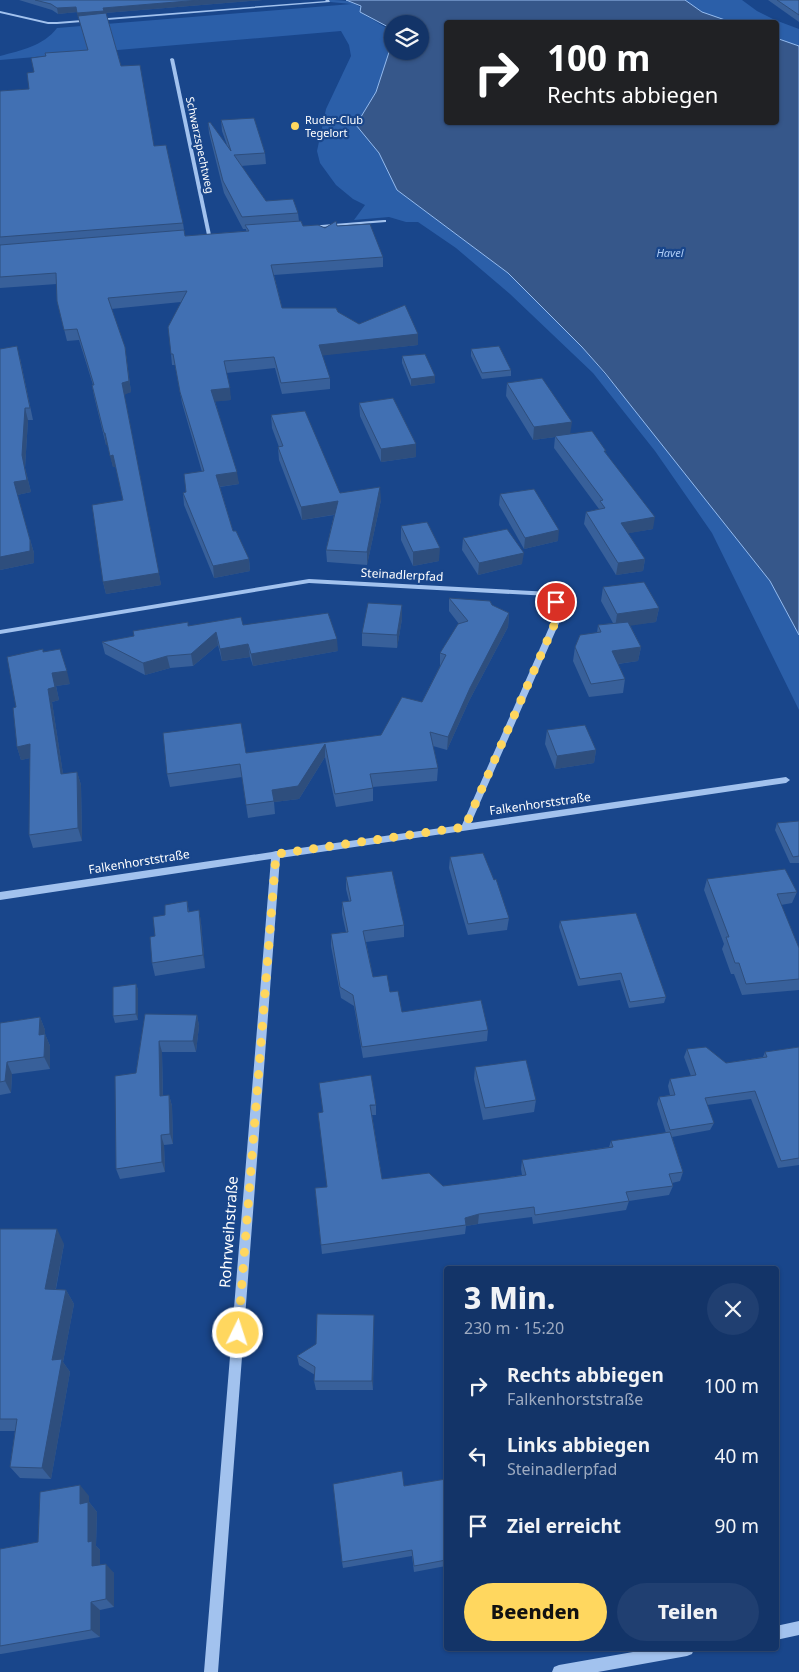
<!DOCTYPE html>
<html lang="de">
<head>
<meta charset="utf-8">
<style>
  body { margin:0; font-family:"Noto Sans",sans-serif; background:#203f71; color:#f1f3f6; height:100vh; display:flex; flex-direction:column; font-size:19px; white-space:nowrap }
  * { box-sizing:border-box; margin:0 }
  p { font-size:16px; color:#9daac0 }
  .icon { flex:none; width:28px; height:28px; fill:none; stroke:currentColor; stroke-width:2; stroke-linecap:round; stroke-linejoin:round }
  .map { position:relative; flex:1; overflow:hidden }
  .sheet { position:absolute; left:444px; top:1266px; width:335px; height:385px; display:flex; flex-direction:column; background:#133468; border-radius:5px; box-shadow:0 1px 4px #0004,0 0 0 1px #324f7c }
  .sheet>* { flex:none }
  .banner { position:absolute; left:444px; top:20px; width:335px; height:105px; border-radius:5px; box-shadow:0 1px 4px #0004,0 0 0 1px #324f7c; background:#202124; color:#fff; overflow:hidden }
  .controls { position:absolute; left:384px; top:15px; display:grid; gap:10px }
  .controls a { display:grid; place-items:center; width:45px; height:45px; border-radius:50%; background:#133468; box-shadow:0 1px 4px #0004,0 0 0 1px #324f7c; font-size:25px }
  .pin { position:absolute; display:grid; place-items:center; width:42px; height:42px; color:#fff; margin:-21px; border:2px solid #fff; border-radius:50%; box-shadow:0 1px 5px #0007 }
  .me { position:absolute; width:55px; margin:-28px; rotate:4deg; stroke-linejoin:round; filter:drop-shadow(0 0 4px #0008) }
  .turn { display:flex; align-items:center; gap:18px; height:105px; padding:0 20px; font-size:22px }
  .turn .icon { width:65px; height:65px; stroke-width:2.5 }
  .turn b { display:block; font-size:35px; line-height:42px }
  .round { display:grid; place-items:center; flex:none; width:52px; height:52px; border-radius:26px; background:#203f71 }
  .head { display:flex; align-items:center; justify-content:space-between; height:85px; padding:0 20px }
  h1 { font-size:30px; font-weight:800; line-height:38px }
  .action { display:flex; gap:10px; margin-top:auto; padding:10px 20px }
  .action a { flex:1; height:58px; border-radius:30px; background:#ffd75f; color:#111; font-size:20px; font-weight:800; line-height:58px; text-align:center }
  .action a+a { background:#203f71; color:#f1f3f6 }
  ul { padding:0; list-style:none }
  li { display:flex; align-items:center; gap:15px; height:70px; padding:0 20px }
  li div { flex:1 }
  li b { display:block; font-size:19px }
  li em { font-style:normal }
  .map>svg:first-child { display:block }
</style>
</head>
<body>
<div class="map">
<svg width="799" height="1672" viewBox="0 0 799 1672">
  <rect width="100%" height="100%" fill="#19468b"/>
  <g fill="#2b5fa9">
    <path d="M 329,0 C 342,0 351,0 361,8 L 360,12 L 388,29 L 391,35 L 390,38 L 392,37 L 392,43 L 376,92 L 356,125 L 379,153 L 397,190 L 508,273 L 582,347 L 636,411 L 770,581 L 799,635 L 799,710 L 712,533 L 655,451 L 593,373 L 510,294 L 456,248 L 418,222 L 406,222 L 389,217 L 354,220 L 365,205 L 353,199 L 336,185 L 320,163 L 317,151 L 326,109 L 351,56 L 349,45 L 341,31 L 0,60 L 0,56 C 22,50 43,46 57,28 L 352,4 L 330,2 Z"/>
    <path d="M 685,0 L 742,0 L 757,11 L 775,20 L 799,29 L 799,46 L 776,38 L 776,22 C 744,22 709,25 685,0 Z"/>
  </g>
  <path fill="#36578a" stroke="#95bcf0" d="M 346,0 L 685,0 L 702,12 L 731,22 L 446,22 L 446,122 L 776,122 L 776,38 L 799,46 L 799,635 L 770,581 L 605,373 L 582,347 L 508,273 L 397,190 L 379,153 L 356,125 L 376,92 L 392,43 L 392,51 L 420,51 L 420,24 L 392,24 L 392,29 L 360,12 L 361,6 Z"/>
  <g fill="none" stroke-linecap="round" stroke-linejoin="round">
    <g fill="#a2c2ee" fill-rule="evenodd">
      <path d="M 325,0 L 329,0 L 330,2 L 57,24 L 48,24 L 0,13 L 0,11 L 48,22 L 57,22 L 326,1 Z"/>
      <path d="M 172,58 L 174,59 L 211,235 L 209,236 L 207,235 L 170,59 Z"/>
      <path d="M 384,220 L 386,220 L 386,222 L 309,228 L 307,227 L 309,226 Z"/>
      <path d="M 309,579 L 551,592 C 558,596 563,606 563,614 L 471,823 L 786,777 L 790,780 L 786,783 L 280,858 L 218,1672 L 204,1672 L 271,859 L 0,900 L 0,892 L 272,852 L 276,851 L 279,851 L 462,825 L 555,614 L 555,607 L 549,596 L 309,583 L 0,634 L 0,630 Z"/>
      <path d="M 799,1621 L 799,1635 L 776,1640 L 776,1626 Z"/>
      <path d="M 650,1649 L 694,1649 L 692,1654 L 687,1656 L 598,1672 L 552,1672 L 554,1667 L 559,1665 Z"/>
    </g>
  </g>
  <g fill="#38609a">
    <path d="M 19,0 L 263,0 L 105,13 L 121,66 L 154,146 L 183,223 L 185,236 L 246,231 L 246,229 L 243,229 L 224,193 L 209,133 L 208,123 L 227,145 L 222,131 L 221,120 L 265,153 L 266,164 L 241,166 L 266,201 L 298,213 L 299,221 L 303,226 L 325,228 L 337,226 L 383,257 L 383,267 L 274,275 L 282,308 L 338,312 L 359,324 L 418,345 L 322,355 L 330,378 L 330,389 L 282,394 L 275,368 L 226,373 L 231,400 L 215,401 L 239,484 L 220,487 L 233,531 L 249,559 L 250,571 L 214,578 L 184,505 L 183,493 L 186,492 L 202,472 L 182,403 L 175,365 L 172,365 L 171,354 L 181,302 L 111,309 L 125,347 L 131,392 L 124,394 L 161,585 L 106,594 L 103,582 L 123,500 L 116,467 L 113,467 L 108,445 L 106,445 L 94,396 L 92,385 L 93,385 L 79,340 L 67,341 L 57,301 L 57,284 L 0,288 L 0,91 L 29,89 L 34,72 L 46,56 L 87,50 L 77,12 L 58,14 L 52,10 Z"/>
    <path d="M 768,0 L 799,0 L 799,22 Z"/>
    <path d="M 0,349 L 20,358 L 33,420 L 28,420 L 25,468 L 31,492 L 17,495 L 34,553 L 34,563 L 0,570 Z"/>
    <path d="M 471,349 L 511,370 L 511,376 L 482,379 L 471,356 Z"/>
    <path d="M 402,356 L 435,376 L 435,383 L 411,386 L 402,363 Z"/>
    <path d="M 507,383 L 570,434 L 606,453 L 653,529 L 628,533 L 645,559 L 643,571 L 616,575 L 584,524 L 586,512 L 599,509 L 554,448 L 555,437 L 533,440 L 506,396 Z"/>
    <path d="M 359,403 L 416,457 L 381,462 L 360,416 Z"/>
    <path d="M 271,415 L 340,493 L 381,500 L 367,565 L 327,562 L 326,550 L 334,515 L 302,520 L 279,460 L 278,447 L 279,447 L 272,428 Z"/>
    <path d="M 500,494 L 558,541 L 524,549 L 499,505 Z"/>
    <path d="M 401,526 L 439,561 L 413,566 L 401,540 Z"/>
    <path d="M 463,538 L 522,564 L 478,575 L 462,550 Z"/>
    <path d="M 603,587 L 659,608 L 656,622 L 630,625 L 641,647 L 638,661 L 618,664 L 625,679 L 623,693 L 589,697 L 573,661 L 575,647 L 597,633 L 598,625 L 613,623 L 601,601 Z"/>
    <path d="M 449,598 L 492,605 L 509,613 L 508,627 L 469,701 L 447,750 L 433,746 L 438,768 L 437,781 L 373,787 L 373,801 L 336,807 L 325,757 L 299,799 L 274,802 L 275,814 L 248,818 L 242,777 L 170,787 L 167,774 L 246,753 L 381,735 L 422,702 L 440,666 L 440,653 L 459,624 L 449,611 Z"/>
    <path d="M 402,619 L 397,648 L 362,646 L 362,633 Z"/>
    <path d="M 243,625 L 338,651 L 253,666 L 250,657 L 222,661 L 218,645 L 193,666 L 170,668 L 145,675 L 105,654 L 102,642 L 188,626 Z"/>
    <path d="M 43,652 L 70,684 L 56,686 L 59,700 L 52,702 L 63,774 L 77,772 L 81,785 L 82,841 L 33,848 L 29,835 L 30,758 L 21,760 L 17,747 L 16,707 Z"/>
    <path d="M 547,730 L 596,750 L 594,763 L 555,769 L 545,744 Z"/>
    <path d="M 799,821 L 799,863 L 790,863 L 775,830 L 777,823 Z"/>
    <path d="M 450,857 L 509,918 L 507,930 L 468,935 L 449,868 Z"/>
    <path d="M 346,877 L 404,925 L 404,937 L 366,942 L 373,977 L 390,992 L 402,1012 L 488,1030 L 487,1041 L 363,1058 L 354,1006 L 341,998 L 331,946 L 331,934 L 346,932 L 342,914 L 342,902 L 349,901 L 346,889 Z"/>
    <path d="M 707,879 L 797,892 L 792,903 L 781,905 L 799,948 L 799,990 L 742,995 L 734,974 L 731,974 L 722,949 L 724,944 L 704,890 Z"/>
    <path d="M 187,901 L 189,912 L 199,910 L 201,923 L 205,968 L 155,976 L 152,963 L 155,936 L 165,915 Z"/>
    <path d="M 560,921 L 666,997 L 664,1003 L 629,1008 L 620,980 L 578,986 L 559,927 Z"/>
    <path d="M 136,984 L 138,990 L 138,1020 L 115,1023 L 113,1016 Z"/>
    <path d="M 145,1014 L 197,1015 L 199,1026 L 196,1052 L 162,1052 L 163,1096 L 169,1095 L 172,1106 L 173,1144 L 164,1145 L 165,1172 L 120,1179 L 116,1169 L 136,1073 Z"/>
    <path d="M 40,1017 L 45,1030 L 45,1034 L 50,1046 L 50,1069 L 12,1074 L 11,1093 L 0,1095 L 0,1023 Z"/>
    <path d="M 799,1047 L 799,1165 L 778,1168 L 751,1099 L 707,1105 L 714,1123 L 710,1130 L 672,1137 L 683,1172 L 680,1181 L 672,1183 L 673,1186 L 669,1195 L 629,1201 L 626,1210 L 533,1224 L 532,1217 L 478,1224 L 466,1226 L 465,1234 L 322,1254 L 315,1188 L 327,1187 L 323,1112 L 376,1105 L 376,1115 L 372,1115 L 382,1179 L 443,1186 L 498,1179 L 522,1175 L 521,1169 L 522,1160 L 609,1147 L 611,1141 L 666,1133 L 657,1104 L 659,1097 L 670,1095 L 668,1086 L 670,1079 L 691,1076 L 684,1057 L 687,1049 L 726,1063 L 763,1057 L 765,1052 Z"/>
    <path d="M 475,1067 L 536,1100 L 534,1112 L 483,1120 L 474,1079 Z"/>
    <path d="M 0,1229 L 64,1244 L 56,1289 L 66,1290 L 74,1304 L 63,1362 L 70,1372 L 51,1479 L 20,1478 L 10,1467 L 15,1431 L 0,1431 Z"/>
    <path d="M 374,1324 L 373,1390 L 316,1390 L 314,1381 L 315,1375 L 299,1365 L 297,1356 Z"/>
    <path d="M 446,1479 L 446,1566 L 414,1572 L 412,1556 L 343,1568 L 342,1562 L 404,1486 Z"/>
    <path d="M 89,1496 L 89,1502 L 97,1512 L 96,1546 L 100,1550 L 100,1565 L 114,1573 L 114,1607 L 100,1610 L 100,1637 L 1,1654 L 0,1654 L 0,1549 L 38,1542 Z"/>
  </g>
  <g fill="#2e4e7d">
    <path d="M 200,0 L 263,0 L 105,13 L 105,16 L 78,18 L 77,13 L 103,8 Z"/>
    <path d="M 76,7 L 77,12 L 58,14 L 57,8 Z"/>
    <path d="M 418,334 L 418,345 L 319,356 L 319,345 Z"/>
    <path d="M 125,347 L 131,392 L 124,395 L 122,383 Z"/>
    <path d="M 435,376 L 435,383 L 411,386 L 411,379 Z"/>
    <path d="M 230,388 L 231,400 L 212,402 L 211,390 Z"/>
    <path d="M 25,408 L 28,420 L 25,468 L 31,492 L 17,495 L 14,482 Z"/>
    <path d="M 572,422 L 570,435 L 533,440 L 534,427 Z"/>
    <path d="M 104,433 L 105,433 L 108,445 L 106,445 Z"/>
    <path d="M 416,444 L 416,457 L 381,462 L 381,449 Z"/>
    <path d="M 113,455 L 116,467 L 113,467 L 110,456 Z"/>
    <path d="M 237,472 L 239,484 L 218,487 L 216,475 Z"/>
    <path d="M 380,487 L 381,500 L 367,565 L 367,552 Z"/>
    <path d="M 338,501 L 338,514 L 302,520 L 301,507 Z"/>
    <path d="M 655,517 L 653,529 L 619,535 L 621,523 Z"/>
    <path d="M 559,530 L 558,541 L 524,549 L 525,538 Z"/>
    <path d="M 30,540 L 34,553 L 34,563 L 0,570 L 0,557 Z"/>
    <path d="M 440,548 L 439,561 L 413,566 L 413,552 Z"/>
    <path d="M 524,553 L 522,564 L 478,575 L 479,563 Z"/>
    <path d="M 249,559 L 250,571 L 214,578 L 213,566 Z"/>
    <path d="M 645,559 L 643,571 L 616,575 L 618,563 Z"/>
    <path d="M 159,573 L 161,585 L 106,594 L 103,582 Z"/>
    <path d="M 402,605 L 402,619 L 397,648 L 397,635 Z"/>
    <path d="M 659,608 L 656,622 L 615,628 L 617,614 Z"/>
    <path d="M 509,613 L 508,627 L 469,701 L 447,750 L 448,737 L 470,688 Z"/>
    <path d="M 216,632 L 218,645 L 193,666 L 191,654 Z"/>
    <path d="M 337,639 L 338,651 L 253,666 L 251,654 Z"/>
    <path d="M 248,644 L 250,657 L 222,661 L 220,649 Z"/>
    <path d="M 641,647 L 638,661 L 610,665 L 612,651 Z"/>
    <path d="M 167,656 L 170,668 L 145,675 L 143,663 Z"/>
    <path d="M 67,671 L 70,684 L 56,686 L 59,700 L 52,702 L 65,787 L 61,774 L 48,689 L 52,673 Z"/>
    <path d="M 30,744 L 35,757 L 21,760 L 17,747 Z"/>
    <path d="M 325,744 L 325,757 L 299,799 L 274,802 L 272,790 Z"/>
    <path d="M 596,750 L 594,763 L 555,769 L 557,756 Z"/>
    <path d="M 77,772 L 81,785 L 82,841 L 78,828 Z"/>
    <path d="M 199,910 L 201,923 L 205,968 L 203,955 Z"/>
    <path d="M 136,984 L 138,990 L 138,1020 L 136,1014 Z"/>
    <path d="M 197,1015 L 199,1026 L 196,1052 L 193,1041 Z"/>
    <path d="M 40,1017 L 45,1030 L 44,1047 L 39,1035 Z"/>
    <path d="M 45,1034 L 50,1046 L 50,1069 L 44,1057 Z"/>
    <path d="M 159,1041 L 162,1052 L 163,1107 L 160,1096 Z"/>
    <path d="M 7,1062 L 12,1074 L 11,1093 L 5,1081 Z"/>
    <path d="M 169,1095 L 172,1106 L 173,1144 L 170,1134 Z"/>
    <path d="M 161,1135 L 164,1145 L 165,1172 L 162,1162 Z"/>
    <path d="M 479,1214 L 478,1224 L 466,1226 L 465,1218 Z"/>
    <path d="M 57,1229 L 64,1244 L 53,1303 L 45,1289 Z"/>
    <path d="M 66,1290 L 74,1304 L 63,1362 L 70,1372 L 51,1479 L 42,1468 L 52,1360 Z"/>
    <path d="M 374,1315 L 374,1324 L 373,1390 L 372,1381 Z"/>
    <path d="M 80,1485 L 89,1496 L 89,1502 L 97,1512 L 96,1546 L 100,1550 L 100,1575 L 92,1566 L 88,1542 L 80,1504 Z"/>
    <path d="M 106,1564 L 114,1573 L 114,1607 L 106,1599 Z"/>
    <path d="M 91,1602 L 100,1610 L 100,1637 L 91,1630 Z"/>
  </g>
  <g fill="#4170b3" stroke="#2e4e7d">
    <path d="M 35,0 L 200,0 L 103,8 L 104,11 L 77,13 L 76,7 L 57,8 L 51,4 Z"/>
    <path d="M 777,0 L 799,0 L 799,15 Z"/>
    <path d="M 106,13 L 121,66 L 140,65 L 154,146 L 166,145 L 183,223 L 0,237 L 0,91 L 29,89 L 27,73 L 34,72 L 31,58 L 46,56 L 45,53 L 88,50 L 78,16 Z"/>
    <path d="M 254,118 L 265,153 L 234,155 L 266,201 L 293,199 L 298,213 L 242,217 L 223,181 L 208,123 L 210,122 L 231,151 L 221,120 Z"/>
    <path d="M 301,221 L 303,226 L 318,225 L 325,228 L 336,221 L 337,226 L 370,224 L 383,257 L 271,265 L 282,308 L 336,308 L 338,312 L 359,324 L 405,305 L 418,334 L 319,345 L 330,378 L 281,383 L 274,357 L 224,361 L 230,388 L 211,390 L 237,472 L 216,475 L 233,531 L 236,531 L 249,559 L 213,566 L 183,493 L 186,492 L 184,474 L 204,471 L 180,392 L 173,354 L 171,354 L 168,327 L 187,291 L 108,298 L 125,347 L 129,381 L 122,383 L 159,573 L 103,582 L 92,505 L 123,500 L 113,455 L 110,456 L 105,433 L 104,433 L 92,385 L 94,385 L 77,329 L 64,330 L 57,301 L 56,273 L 0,277 L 0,245 L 184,230 L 185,236 L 249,231 L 245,225 Z"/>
    <path d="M 17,346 L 30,408 L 25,408 L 22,455 L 27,480 L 14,482 L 30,540 L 30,551 L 0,557 L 0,349 Z"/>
    <path d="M 499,346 L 511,370 L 482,373 L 471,349 Z"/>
    <path d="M 425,354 L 435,376 L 411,379 L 402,356 Z"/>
    <path d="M 542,378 L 572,422 L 534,427 L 507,383 Z"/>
    <path d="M 393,398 L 416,444 L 381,449 L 359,403 Z"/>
    <path d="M 305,411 L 340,493 L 380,487 L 367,552 L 326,550 L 338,501 L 301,507 L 278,447 L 283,446 L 271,415 Z"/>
    <path d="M 592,431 L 606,451 L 604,451 L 655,517 L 621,523 L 645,559 L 618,563 L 586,512 L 605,508 L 600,501 L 603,500 L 555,436 Z"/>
    <path d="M 534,489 L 559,530 L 525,538 L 500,494 Z"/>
    <path d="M 427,522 L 440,548 L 413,552 L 401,526 Z"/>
    <path d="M 507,529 L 524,553 L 479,563 L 463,538 Z"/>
    <path d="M 644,582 L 659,608 L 617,614 L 603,587 Z"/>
    <path d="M 449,598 L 490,601 L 492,605 L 509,613 L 470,688 L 448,737 L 430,732 L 438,768 L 370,774 L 373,788 L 335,794 L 325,744 L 298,786 L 272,790 L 274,801 L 246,805 L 240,764 L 167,774 L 163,733 L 241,723 L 246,753 L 381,735 L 402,697 L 422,702 L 446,655 L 440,653 L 458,624 L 468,621 Z"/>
    <path d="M 368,603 L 402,605 L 397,635 L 362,633 Z"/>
    <path d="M 328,613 L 337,639 L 251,654 L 248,644 L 220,649 L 216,632 L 191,654 L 167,656 L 143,663 L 102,642 L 134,636 L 133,631 L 188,622 L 188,626 L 241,617 L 243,625 Z"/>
    <path d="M 628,622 L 641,647 L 612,651 L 625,679 L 591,684 L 575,647 L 580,635 L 601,632 L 598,625 Z"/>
    <path d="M 43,649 L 43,652 L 60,649 L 67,671 L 52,673 L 55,687 L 48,689 L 61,774 L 77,772 L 78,828 L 29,835 L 30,744 L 17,747 L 13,708 L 16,707 L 7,657 Z"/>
    <path d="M 585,725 L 596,750 L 557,756 L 547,730 Z"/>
    <path d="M 799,821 L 799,856 L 793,857 L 777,823 Z"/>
    <path d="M 483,853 L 494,880 L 496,879 L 509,918 L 468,924 L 450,857 Z"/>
    <path d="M 785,869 L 797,892 L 777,894 L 799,948 L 799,979 L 746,984 L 739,963 L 735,963 L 726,937 L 729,937 L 707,879 Z"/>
    <path d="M 392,871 L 404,925 L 363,931 L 373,977 L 387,975 L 390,992 L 398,991 L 402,1012 L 481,1000 L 488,1030 L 362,1047 L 353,995 L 340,987 L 331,934 L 348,932 L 342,902 L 351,901 L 346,877 Z"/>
    <path d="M 187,901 L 188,912 L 199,910 L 203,955 L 152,963 L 150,937 L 155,936 L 153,917 L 165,915 L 165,905 Z"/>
    <path d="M 636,913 L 666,997 L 630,1002 L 621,973 L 580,979 L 560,921 Z"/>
    <path d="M 136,984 L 136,1014 L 113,1016 L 113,987 Z"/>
    <path d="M 145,1014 L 197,1015 L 193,1041 L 159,1041 L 160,1096 L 169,1095 L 170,1134 L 161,1135 L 162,1162 L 116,1169 L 115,1076 L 136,1073 Z"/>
    <path d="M 40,1017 L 39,1035 L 45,1034 L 44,1057 L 7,1062 L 5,1081 L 0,1082 L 0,1023 Z"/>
    <path d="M 706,1047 L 726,1063 L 767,1057 L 765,1052 L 799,1047 L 799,1158 L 781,1161 L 755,1091 L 705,1098 L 714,1123 L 670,1130 L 659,1097 L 675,1095 L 670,1079 L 696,1075 L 687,1049 Z"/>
    <path d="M 526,1060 L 536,1100 L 485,1108 L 475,1067 Z"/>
    <path d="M 371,1075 L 376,1105 L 370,1105 L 382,1179 L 429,1173 L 443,1186 L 498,1179 L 526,1175 L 522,1160 L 613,1147 L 611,1141 L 670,1132 L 683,1172 L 669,1174 L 673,1186 L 626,1192 L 629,1201 L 535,1215 L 534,1207 L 479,1214 L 465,1218 L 466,1225 L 321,1245 L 315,1188 L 327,1187 L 318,1113 L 323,1112 L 319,1083 Z"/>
    <path d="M 0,1229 L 57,1229 L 45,1289 L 66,1290 L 52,1360 L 62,1359 L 42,1468 L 10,1467 L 17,1419 L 0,1419 Z"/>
    <path d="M 317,1314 L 374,1315 L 372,1381 L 314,1381 L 315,1367 L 297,1356 L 316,1344 Z"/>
    <path d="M 402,1471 L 404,1486 L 446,1479 L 446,1560 L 414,1566 L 412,1550 L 342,1562 L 333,1484 Z"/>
    <path d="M 80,1485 L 80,1504 L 88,1502 L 88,1542 L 92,1541 L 92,1566 L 106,1564 L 106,1599 L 91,1602 L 91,1630 L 0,1646 L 0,1549 L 38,1542 L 40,1492 Z"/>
  </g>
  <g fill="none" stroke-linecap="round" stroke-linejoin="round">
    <path stroke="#ffd75f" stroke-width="9" stroke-dasharray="0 16.2" d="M 238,1333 L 276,854 L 465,827 L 559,614 L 556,602"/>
  </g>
  <circle fill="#ffd75f" stroke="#19468b" stroke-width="2" cx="295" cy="126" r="5"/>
  <g text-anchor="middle" stroke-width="4.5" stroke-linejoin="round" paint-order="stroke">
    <g font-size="11" fill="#fff" stroke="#19468b" text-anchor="start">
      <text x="305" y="124">Ruder-Club<tspan x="305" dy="13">Tegelort</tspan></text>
    </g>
    <g font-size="11" fill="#fff" stroke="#19468b">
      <text transform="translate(200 145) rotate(78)" y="4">Schwarzspechtweg</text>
    </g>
    <g font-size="11" font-style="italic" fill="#aeccf5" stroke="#19468b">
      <text x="670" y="257">Havel</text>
    </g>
    <g font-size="12" fill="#fff" stroke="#19468b">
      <text transform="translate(402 575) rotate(3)" y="4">Steinadlerpfad</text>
      <text transform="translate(540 804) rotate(-8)" y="4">Falkenhorststraße</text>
      <text transform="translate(139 862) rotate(-9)" y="4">Falkenhorststraße</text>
    </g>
    <g font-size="15" fill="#fff" stroke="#19468b">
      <text transform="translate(229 1232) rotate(-86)" y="5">Rohrweihstraße</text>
    </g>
  </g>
</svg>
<div class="controls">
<a><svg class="icon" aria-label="layers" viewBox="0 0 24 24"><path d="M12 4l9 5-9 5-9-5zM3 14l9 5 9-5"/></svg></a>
</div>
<div class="pin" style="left:556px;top:602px;background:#d93025"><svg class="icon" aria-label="arrive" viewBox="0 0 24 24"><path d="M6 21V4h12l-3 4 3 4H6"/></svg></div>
<svg class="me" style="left:238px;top:1333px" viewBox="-20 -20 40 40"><circle r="17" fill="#ffd75f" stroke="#fff" stroke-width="3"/><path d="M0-11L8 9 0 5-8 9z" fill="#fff"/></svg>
<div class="banner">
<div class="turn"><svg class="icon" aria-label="right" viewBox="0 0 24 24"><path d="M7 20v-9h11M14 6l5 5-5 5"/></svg><div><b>100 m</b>Rechts abbiegen</div></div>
</div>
<section class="sheet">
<div class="head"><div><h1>3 Min.</h1><p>230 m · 15:20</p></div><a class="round"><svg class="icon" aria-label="close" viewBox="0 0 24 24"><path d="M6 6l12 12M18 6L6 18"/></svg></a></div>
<ul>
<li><svg class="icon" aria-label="right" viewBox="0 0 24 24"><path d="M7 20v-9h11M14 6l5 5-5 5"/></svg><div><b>Rechts abbiegen</b><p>Falkenhorststraße</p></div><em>100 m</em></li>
<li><svg class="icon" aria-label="left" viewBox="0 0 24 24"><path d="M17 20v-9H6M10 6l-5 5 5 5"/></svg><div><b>Links abbiegen</b><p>Steinadlerpfad</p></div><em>40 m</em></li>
<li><svg class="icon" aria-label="arrive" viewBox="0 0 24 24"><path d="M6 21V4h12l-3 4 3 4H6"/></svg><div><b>Ziel erreicht</b></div><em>90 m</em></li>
</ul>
<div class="action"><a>Beenden</a><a>Teilen</a></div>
</section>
</div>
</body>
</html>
